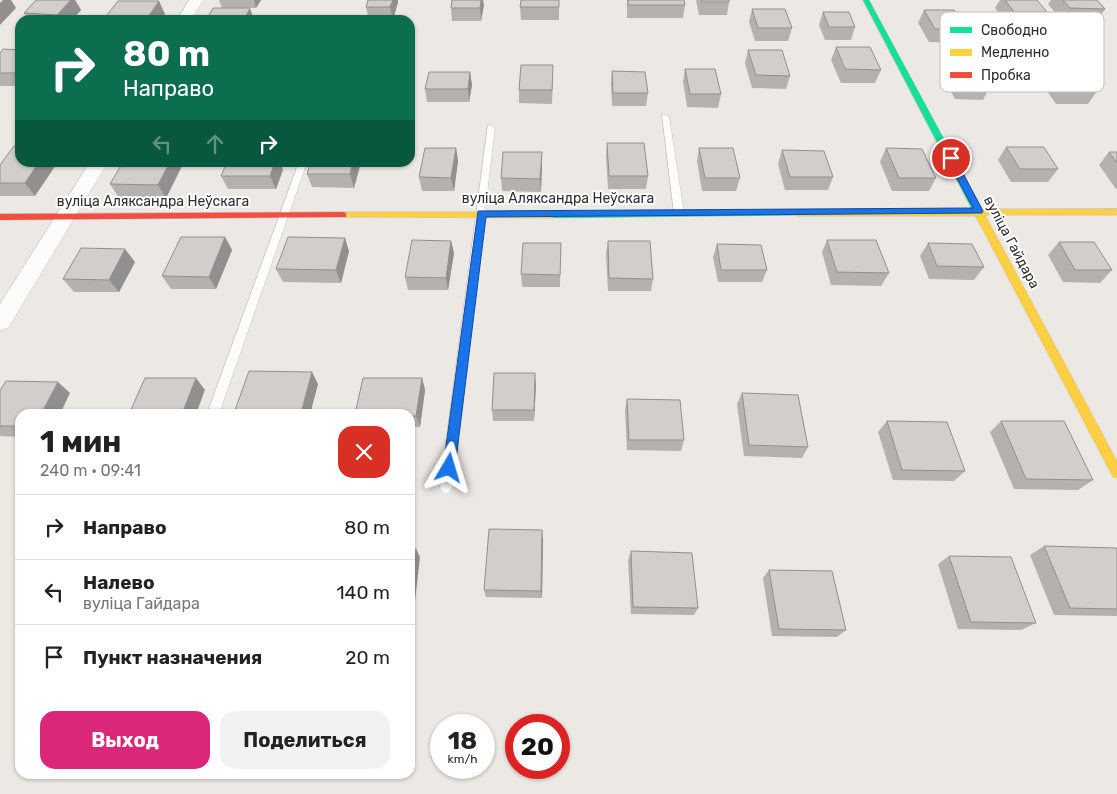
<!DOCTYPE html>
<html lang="ru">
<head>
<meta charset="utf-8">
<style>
  body { margin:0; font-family:Rubik,sans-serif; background:#f2f2f2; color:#222; height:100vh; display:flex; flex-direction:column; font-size:19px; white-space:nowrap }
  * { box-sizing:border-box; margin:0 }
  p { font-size:16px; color:#767676 }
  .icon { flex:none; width:28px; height:28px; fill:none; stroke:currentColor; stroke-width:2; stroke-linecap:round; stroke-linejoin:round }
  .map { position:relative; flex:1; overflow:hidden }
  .sheet { position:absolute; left:15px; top:409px; width:400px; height:370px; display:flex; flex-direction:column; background:#fff; border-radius:15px; box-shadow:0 1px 4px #0004 }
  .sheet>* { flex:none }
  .top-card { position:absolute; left:15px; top:15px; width:400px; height:152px; border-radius:15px; box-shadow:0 1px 4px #0004; background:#0b6e4f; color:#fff; overflow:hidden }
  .speed { position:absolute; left:430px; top:714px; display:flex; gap:10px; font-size:25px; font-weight:700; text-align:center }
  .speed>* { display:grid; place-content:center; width:65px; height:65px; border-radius:50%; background:#fff; box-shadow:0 1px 4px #0004; line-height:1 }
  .speed small { font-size:12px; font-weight:400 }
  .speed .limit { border:8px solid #d22; background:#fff; color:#111 }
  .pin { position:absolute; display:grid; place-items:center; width:42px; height:42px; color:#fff; margin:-21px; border:2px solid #fff; border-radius:50%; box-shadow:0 1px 5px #0007 }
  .me { position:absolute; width:55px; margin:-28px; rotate:7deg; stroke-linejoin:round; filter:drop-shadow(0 0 4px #0008) }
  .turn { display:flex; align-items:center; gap:18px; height:105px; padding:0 25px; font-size:22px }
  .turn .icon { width:65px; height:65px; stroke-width:2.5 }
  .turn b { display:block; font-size:35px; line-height:42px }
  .lanes { display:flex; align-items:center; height:48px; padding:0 25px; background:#0003; justify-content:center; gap:25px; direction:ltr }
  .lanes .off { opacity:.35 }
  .round { display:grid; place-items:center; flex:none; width:52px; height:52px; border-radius:15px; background:#f2f2f2 }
  .summary { display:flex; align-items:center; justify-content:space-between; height:85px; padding:0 25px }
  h1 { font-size:30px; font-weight:700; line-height:38px }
  .cta { display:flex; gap:10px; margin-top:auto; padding:10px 25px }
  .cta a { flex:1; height:58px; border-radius:15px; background:#db2777; color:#fff; font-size:20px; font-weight:700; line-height:58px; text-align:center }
  .cta a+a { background:#f2f2f2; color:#222 }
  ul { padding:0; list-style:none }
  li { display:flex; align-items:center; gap:15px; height:65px; padding:0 25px; border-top:1px solid #e0e0e0 }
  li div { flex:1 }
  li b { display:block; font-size:19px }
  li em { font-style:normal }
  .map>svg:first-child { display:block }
</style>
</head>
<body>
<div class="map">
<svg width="1117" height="794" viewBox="0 0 1117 794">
  <rect width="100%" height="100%" fill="#ece8e4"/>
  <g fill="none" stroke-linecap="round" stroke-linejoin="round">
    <defs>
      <g id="lane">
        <path d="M 662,114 L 669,116 L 684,213 L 679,216 L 674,213 Z"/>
        <path d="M 488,125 L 495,127 L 452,488 L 450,492 L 446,494 L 442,492 L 440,488 Z"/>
        <path d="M 299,162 L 307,162 L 219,414 L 207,414 Z"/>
      </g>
      <g id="street">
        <path d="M 189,0 L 203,0 L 191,20 L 177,20 Z"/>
        <path d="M 90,162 L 108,162 L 8,328 L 0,330 L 0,304 Z"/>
      </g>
      <g id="fast">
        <path d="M 863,0 L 869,0 L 986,217 L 984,219 L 981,220 L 976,217 Z"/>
        <path d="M 797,210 L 802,213 L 800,215 L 552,218 L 547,215 L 552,212 Z"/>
      </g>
      <g id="slow">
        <path d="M 1117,209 L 1117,215 L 985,215 L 1117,461 L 1117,478 L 1113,477 L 976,217 L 977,216 L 797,216 L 792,213 L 797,210 Z"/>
        <path d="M 343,212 L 552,212 L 557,215 L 552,218 L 340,217 L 340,213 Z"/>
      </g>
      <path id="jam" d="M 343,212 L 346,213 L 346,217 L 0,220 L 0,214 Z"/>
    </defs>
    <use href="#lane" stroke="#c5c4c5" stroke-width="1"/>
    <use href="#street" stroke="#c5c4c5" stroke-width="1"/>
    <use href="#fast" stroke="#c5c4c5" stroke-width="1"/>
    <use href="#slow" stroke="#c5c4c5" stroke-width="1"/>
    <use href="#jam" stroke="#c5c4c5" stroke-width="1"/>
    <use href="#lane" fill="#fcfcfb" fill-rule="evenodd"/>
    <use href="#street" fill="#fcfcfb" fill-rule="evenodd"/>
    <use href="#fast" fill="#16e098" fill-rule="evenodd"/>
    <use href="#slow" fill="#ffcf43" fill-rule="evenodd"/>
    <use href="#jam" fill="#f24e42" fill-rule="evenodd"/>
  </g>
  <g fill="#b4b1af">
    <path d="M 36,0 L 75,0 L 81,10 L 72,20 L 28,20 L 24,13 Z"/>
    <path d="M 219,0 L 261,0 L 256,8 L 222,8 Z"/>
    <path d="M 368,0 L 398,0 L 398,2 L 393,20 L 369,20 L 366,7 Z"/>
    <path d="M 559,0 L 559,20 L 521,20 L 520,7 Z"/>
    <path d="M 627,0 L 684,0 L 685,5 L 683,18 L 627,18 Z"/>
    <path d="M 696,0 L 729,0 L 729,2 L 727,15 L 699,15 Z"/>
    <path d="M 1000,0 L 1037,0 L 1047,12 L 1039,25 L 1007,25 L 995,8 Z"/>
    <path d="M 1051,0 L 1097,0 L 1105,9 L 1096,22 L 1062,21 L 1048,4 Z"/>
    <path d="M 484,5 L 481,21 L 452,21 L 451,8 Z"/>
    <path d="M 752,9 L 792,28 L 788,41 L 755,41 L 749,22 Z"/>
    <path d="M 924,10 L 966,30 L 960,43 L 929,42 L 918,23 Z"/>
    <path d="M 823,12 L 855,27 L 851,40 L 825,40 L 819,25 Z"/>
    <path d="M 836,47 L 881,70 L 875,83 L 841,83 L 831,60 Z"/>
    <path d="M 20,50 L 20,86 L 0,86 L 0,53 Z"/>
    <path d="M 748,50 L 790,76 L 786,89 L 752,88 L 745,63 Z"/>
    <path d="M 952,67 L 990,86 L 983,100 L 955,99 L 945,81 Z"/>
    <path d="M 685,69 L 721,94 L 718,108 L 687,107 L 683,82 Z"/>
    <path d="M 612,71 L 648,93 L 646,106 L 612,106 L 611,84 Z"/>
    <path d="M 1050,71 L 1097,91 L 1088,104 L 1056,104 L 1042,84 Z"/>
    <path d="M 470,72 L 472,85 L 469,102 L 427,102 L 425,89 Z"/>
    <path d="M 553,79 L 552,104 L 519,103 L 519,90 Z"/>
    <path d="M 607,143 L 648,176 L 646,189 L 608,189 L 606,156 Z"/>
    <path d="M 14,146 L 35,196 L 0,196 L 0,165 Z"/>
    <path d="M 1006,147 L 1058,169 L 1048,182 L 1011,182 L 998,160 Z"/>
    <path d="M 456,148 L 458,161 L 454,191 L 422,191 L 419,177 Z"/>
    <path d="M 699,148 L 740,178 L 736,191 L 702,191 L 697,161 Z"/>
    <path d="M 886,148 L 936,178 L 929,191 L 892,191 L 880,162 Z"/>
    <path d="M 782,150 L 833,177 L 828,190 L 785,190 L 778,164 Z"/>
    <path d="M 1109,152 L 1117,152 L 1117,189 L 1116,189 L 1099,165 Z"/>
    <path d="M 311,162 L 361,162 L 354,188 L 312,187 L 307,174 Z"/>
    <path d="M 542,165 L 541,192 L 502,191 L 501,178 Z"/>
    <path d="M 182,166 L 166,198 L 119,198 L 110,184 Z"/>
    <path d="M 283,170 L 276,189 L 228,189 L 221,176 Z"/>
    <path d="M 225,237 L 232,250 L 216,289 L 171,289 L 162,276 Z"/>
    <path d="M 827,240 L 889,273 L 881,286 L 831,285 L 822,252 Z"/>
    <path d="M 451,241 L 454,253 L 448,290 L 408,290 L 405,277 Z"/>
    <path d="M 608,241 L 653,279 L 651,291 L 608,291 L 606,254 Z"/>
    <path d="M 1059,242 L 1112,270 L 1100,283 L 1063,282 L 1048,255 Z"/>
    <path d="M 561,243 L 560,287 L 522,287 L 521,274 Z"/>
    <path d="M 928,243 L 984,267 L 974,280 L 929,279 L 920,256 Z"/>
    <path d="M 717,244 L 767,270 L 762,282 L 718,282 L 713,257 Z"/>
    <path d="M 349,251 L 341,283 L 283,282 L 276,269 Z"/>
    <path d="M 135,262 L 119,292 L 74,292 L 63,279 Z"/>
    <path d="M 422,378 L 425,390 L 420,427 L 410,427 L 410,414 Z"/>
    <path d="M 318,384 L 310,414 L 235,414 L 234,413 Z"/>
    <path d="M 536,385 L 534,421 L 493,421 L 492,410 Z"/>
    <path d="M 0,391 L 70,393 L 20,414 L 20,437 L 0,436 Z"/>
    <path d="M 742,393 L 808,447 L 802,458 L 744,456 L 737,404 Z"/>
    <path d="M 627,399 L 684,440 L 681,451 L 627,450 L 625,410 Z"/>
    <path d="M 887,421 L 965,471 L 954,481 L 893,480 L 878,432 Z"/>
    <path d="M 1001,421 L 1093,480 L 1078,490 L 1014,489 L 990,432 Z"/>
    <path d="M 543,539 L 542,598 L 486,597 L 484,590 Z"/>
    <path d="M 1044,546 L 1117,549 L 1117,616 L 1054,615 L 1030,555 Z"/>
    <path d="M 631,551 L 698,608 L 694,615 L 631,614 L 628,560 Z"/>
    <path d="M 949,556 L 1036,623 L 1021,630 L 958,629 L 938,564 Z"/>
    <path d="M 769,570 L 846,630 L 837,637 L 772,636 L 763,578 Z"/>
  </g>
  <g fill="#92908e">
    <path d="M 3,0 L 11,0 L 16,8 L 0,25 L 0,3 Z"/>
    <path d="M 71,0 L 75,0 L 81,10 L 72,20 L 60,20 L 57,15 Z"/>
    <path d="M 254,0 L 261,0 L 256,8 Z"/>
    <path d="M 393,0 L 398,0 L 398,2 L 393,20 L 390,7 Z"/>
    <path d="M 481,0 L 483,0 L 484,5 L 481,21 L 480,8 Z"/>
    <path d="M 159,1 L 165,14 L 161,20 L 146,20 Z"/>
    <path d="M 250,8 L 254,20 L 244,20 Z"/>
    <path d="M 20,69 L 20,78 L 17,73 Z"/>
    <path d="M 470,72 L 472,85 L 469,102 L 468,89 Z"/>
    <path d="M 456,148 L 458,161 L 454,191 L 451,178 Z"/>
    <path d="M 542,152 L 542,165 L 541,192 L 540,179 Z"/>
    <path d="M 39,162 L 58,162 L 35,196 L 25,183 Z"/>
    <path d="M 170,162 L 180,162 L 182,166 L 166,198 L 158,185 Z"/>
    <path d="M 275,162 L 280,162 L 283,170 L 276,189 L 270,176 Z"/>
    <path d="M 353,162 L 361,162 L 354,188 L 350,174 Z"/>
    <path d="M 225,237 L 232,250 L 216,289 L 209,277 Z"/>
    <path d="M 345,238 L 349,251 L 341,283 L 336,270 Z"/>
    <path d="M 451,241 L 454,253 L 448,290 L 446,278 Z"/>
    <path d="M 125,249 L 135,262 L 119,292 L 109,280 Z"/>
    <path d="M 312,372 L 318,384 L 310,414 L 301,414 Z"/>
    <path d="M 535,373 L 536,385 L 534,421 L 534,410 Z"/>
    <path d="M 196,378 L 205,390 L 196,414 L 182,414 Z"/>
    <path d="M 422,378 L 425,390 L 420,427 L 416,416 Z"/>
    <path d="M 58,382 L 70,393 L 60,414 L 41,414 Z"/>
    <path d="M 542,530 L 543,539 L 542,598 L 541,591 Z"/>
    <path d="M 416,549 L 420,557 L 412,627 L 410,624 L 410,597 Z"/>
  </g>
  <g fill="#d1cecb" stroke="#92908e">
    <path d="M 36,0 L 71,0 L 57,15 L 24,13 Z"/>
    <path d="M 368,0 L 393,0 L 390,7 L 366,7 Z"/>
    <path d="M 452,0 L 481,0 L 480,8 L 451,8 Z"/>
    <path d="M 521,0 L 559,0 L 559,7 L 520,7 Z"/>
    <path d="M 628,0 L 684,0 L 685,5 L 628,5 Z"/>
    <path d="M 701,0 L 729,0 L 729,2 L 702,2 Z"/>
    <path d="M 1005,0 L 1037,0 L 1047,12 L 1014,12 Z"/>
    <path d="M 1063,0 L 1097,0 L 1105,9 L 1070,8 Z"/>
    <path d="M 118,1 L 159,1 L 146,20 L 103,20 Z"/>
    <path d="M 213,8 L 250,8 L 244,20 L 206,20 Z"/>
    <path d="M 752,9 L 785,9 L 792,28 L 758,28 Z"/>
    <path d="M 924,10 L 954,10 L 966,30 L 935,29 Z"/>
    <path d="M 823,12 L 849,12 L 855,27 L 829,27 Z"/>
    <path d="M 836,47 L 870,47 L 881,70 L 845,69 Z"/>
    <path d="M 3,49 L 20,50 L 20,69 L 17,73 L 0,73 L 0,53 Z"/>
    <path d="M 748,50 L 782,50 L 790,76 L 756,75 Z"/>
    <path d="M 521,65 L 553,65 L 552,90 L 519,90 Z"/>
    <path d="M 685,69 L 715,69 L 721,94 L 690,94 Z"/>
    <path d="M 612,71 L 645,72 L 648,93 L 613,93 Z"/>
    <path d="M 429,72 L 470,72 L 468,89 L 425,89 Z"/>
    <path d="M 607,143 L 644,143 L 648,176 L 609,176 Z"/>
    <path d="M 14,146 L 20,146 L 20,162 L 39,162 L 25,183 L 0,183 L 0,165 Z"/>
    <path d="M 1006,147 L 1044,147 L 1058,169 L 1020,169 Z"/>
    <path d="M 425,148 L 456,148 L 451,178 L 419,177 Z"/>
    <path d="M 699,148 L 733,148 L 740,178 L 705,178 Z"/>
    <path d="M 886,148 L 922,149 L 936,178 L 899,178 Z"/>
    <path d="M 782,150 L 824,151 L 833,177 L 790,177 Z"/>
    <path d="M 503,152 L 542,152 L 540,179 L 501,178 Z"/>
    <path d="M 1109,152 L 1117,152 L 1117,163 Z"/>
    <path d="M 123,162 L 170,162 L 158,185 L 110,184 Z"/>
    <path d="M 227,162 L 275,162 L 270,176 L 221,176 Z"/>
    <path d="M 311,162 L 353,162 L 350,174 L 307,174 Z"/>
    <path d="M 181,237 L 225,237 L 209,277 L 162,276 Z"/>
    <path d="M 288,237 L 345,238 L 336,270 L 276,269 Z"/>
    <path d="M 412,240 L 451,241 L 446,278 L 405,277 Z"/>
    <path d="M 827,240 L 876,240 L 889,273 L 837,272 Z"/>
    <path d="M 608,241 L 650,241 L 653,279 L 609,278 Z"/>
    <path d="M 1059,242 L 1094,242 L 1112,270 L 1075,270 Z"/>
    <path d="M 523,243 L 561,243 L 560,275 L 521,274 Z"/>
    <path d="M 928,243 L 972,244 L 984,267 L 937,266 Z"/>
    <path d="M 717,244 L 761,245 L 767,270 L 721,270 Z"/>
    <path d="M 81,248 L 125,249 L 109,280 L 63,279 Z"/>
    <path d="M 249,371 L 312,372 L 301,413 L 234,413 Z"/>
    <path d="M 494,373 L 535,373 L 534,410 L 492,410 Z"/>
    <path d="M 145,378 L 196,378 L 182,414 L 129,414 Z"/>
    <path d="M 363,378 L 422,378 L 416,416 L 410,416 L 410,414 L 355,414 Z"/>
    <path d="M 6,381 L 58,382 L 41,414 L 20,414 L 20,426 L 0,426 L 0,391 Z"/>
    <path d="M 742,393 L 798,395 L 808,447 L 749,445 Z"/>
    <path d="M 627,399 L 680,400 L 684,440 L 629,440 Z"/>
    <path d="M 887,421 L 947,422 L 965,471 L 902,470 Z"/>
    <path d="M 1001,421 L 1064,421 L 1093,480 L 1026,479 Z"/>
    <path d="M 489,529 L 542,530 L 541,591 L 484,590 Z"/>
    <path d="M 1044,546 L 1116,548 L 1117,549 L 1117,609 L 1070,608 Z"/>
    <path d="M 410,549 L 416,549 L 410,597 Z"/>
    <path d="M 631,551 L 692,553 L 698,608 L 633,607 Z"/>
    <path d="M 949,556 L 1011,557 L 1036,623 L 971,622 Z"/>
    <path d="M 769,570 L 832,571 L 846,630 L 779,629 Z"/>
  </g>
  <path fill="#1a73e8" stroke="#114b97" d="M 948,156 L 955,158 L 983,211 L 982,213 L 486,217 L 455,468 L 453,472 L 445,472 L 443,468 L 478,211 L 973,208 L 946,158 Z"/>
  <g text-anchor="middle" stroke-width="4" stroke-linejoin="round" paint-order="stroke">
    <g font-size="14" fill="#2e2e2e" stroke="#fff">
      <text x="558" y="203">вуліца Аляксандра Неўскага</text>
      <text x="153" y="206">вуліца Аляксандра Неўскага</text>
      <text transform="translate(1012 242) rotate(62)" y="5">вуліца Гайдара</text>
    </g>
  </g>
  <rect x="940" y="12" width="164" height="80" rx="8" fill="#fff" stroke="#c0c0c0" stroke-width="1"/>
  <rect x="950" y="27" width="22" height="6" fill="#16e098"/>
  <rect x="950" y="49" width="22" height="7" fill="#ffcf43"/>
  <rect x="950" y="72" width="22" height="6" fill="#f24e42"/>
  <g font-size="14" fill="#2e2e2e">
    <text x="981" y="35">Свободно</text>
    <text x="981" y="57">Медленно</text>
    <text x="981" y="80">Пробка</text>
  </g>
</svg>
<div class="speed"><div>18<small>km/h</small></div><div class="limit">20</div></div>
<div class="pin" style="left:951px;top:158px;background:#d93025"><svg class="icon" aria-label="arrive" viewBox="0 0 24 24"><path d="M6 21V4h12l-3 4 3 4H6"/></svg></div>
<svg class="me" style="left:449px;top:468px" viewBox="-20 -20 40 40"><path d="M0-17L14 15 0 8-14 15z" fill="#1a73e8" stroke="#fff" stroke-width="4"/></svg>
<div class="top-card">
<div class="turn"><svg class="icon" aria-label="right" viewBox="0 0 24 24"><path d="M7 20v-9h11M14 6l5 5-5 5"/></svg><div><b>80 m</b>Направо</div></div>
<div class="lanes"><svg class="icon off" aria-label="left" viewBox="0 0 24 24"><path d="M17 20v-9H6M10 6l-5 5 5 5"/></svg><svg class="icon off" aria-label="ahead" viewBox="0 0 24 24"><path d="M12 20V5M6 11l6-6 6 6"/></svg><svg class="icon" aria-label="right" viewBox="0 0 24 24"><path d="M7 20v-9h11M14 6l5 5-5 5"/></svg></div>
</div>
<section class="sheet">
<div class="summary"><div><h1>1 мин</h1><p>240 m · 09:41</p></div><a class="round" style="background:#d93025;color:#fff"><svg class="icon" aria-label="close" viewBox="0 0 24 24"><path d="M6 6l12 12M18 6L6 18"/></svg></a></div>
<ul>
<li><svg class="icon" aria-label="right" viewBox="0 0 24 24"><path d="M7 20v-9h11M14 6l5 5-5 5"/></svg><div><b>Направо</b></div><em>80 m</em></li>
<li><svg class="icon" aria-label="left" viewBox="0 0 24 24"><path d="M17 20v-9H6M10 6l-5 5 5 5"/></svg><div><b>Налево</b><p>вуліца Гайдара</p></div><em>140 m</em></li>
<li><svg class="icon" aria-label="arrive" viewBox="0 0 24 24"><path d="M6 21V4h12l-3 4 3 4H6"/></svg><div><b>Пункт назначения</b></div><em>20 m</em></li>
</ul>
<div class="cta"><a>Выход</a><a>Поделиться</a></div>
</section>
</div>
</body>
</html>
